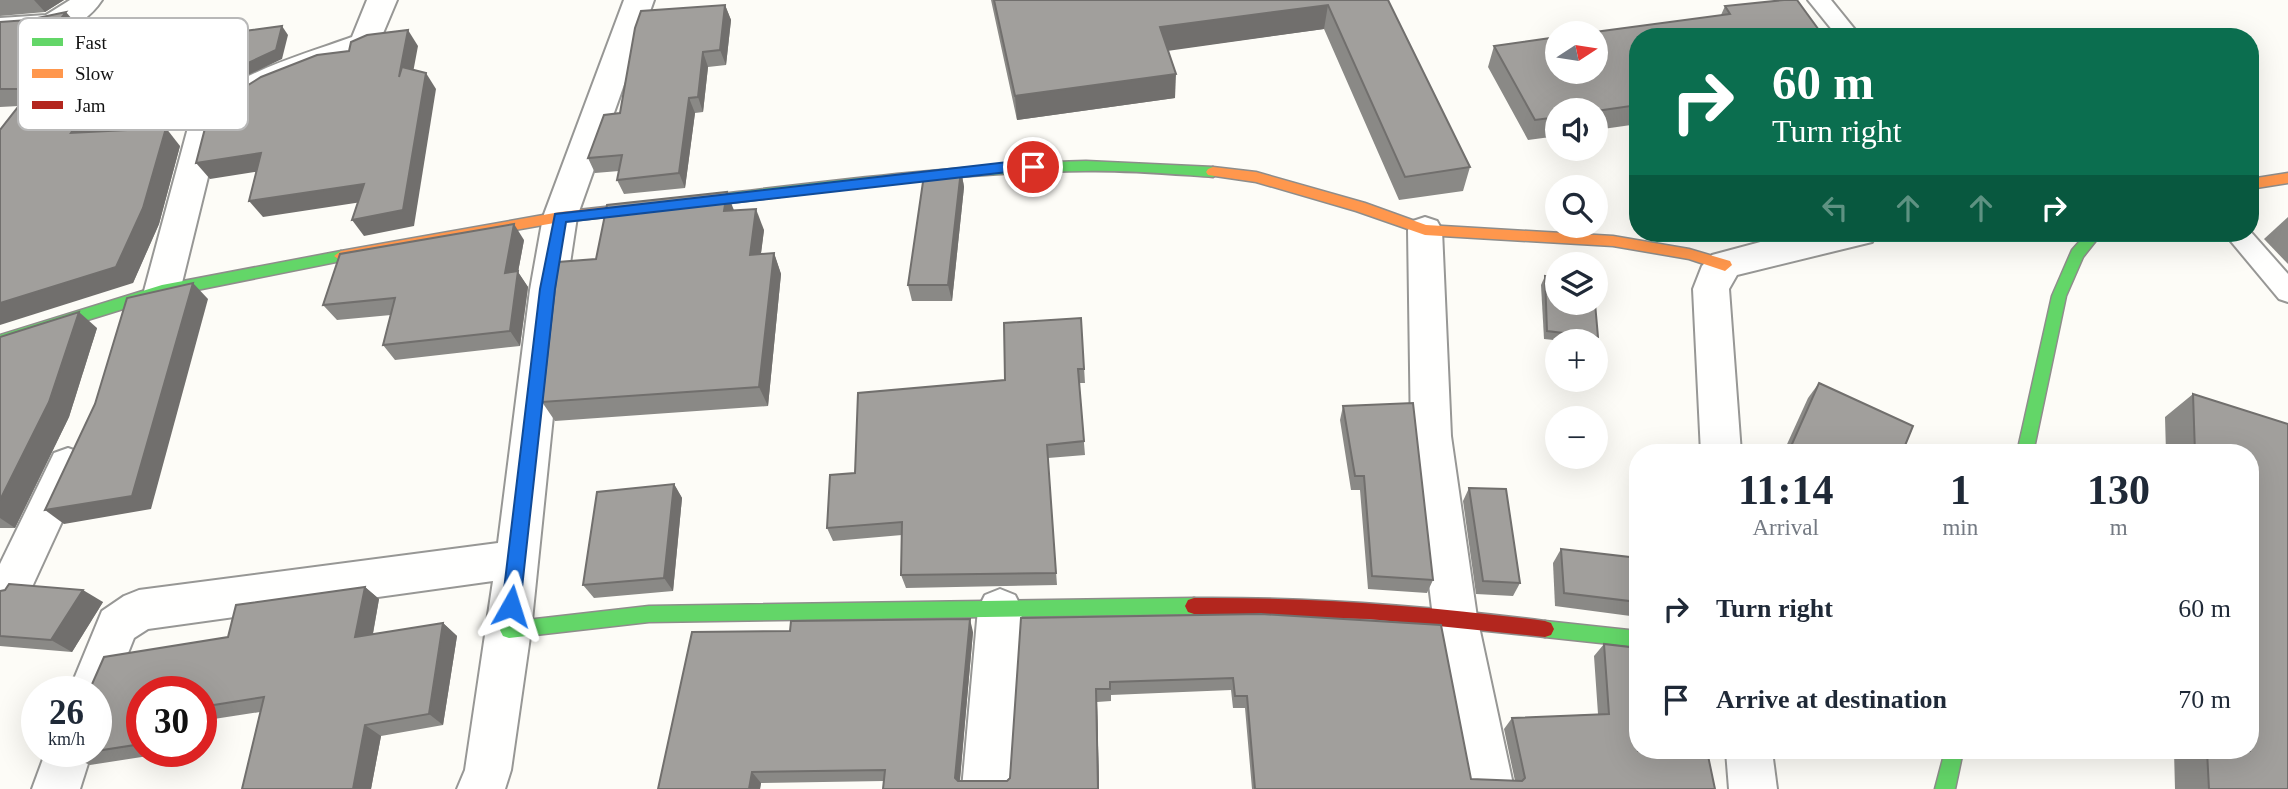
<!DOCTYPE html>
<html lang="en">
<head>
<meta charset="utf-8">
<style>
  body { margin:0; font-family:Georgia,serif; background:#f2f2f3; color:#1f2937; height:100vh; display:flex; flex-direction:column; font-size:26px; white-space:nowrap }
  * { box-sizing:border-box; margin:0 }
  p { font-size:23px; color:#747a83 }
  .icon { flex:none; width:38px; height:38px; fill:none; stroke:currentColor; stroke-width:2; stroke-linecap:round; stroke-linejoin:round }
  .map { position:relative; flex:1; overflow:hidden }
  .side { position:absolute; left:1629px; top:444px; width:630px; height:315px; display:flex; flex-direction:column; background:#fff; border-radius:28px; box-shadow:0 7px 28px #0002 }
  .side>* { flex:none }
  .hud { position:absolute; left:1629px; top:28px; width:630px; height:214px; border-radius:28px; box-shadow:0 7px 28px #0002; background:#0b6e4f; color:#fff; overflow:hidden }
  .needle { width:46px; rotate:78deg }
  .tools { position:absolute; left:1545px; top:21px; display:grid; gap:14px }
  .tools a { display:grid; place-items:center; width:63px; height:63px; border-radius:50%; background:#fff; box-shadow:0 7px 28px #0002; font-size:35px }
  .speed { position:absolute; left:21px; top:676px; display:flex; gap:14px; font-size:35px; font-weight:700; text-align:center }
  .speed>* { display:grid; place-content:center; width:91px; height:91px; border-radius:50%; background:#fff; box-shadow:0 7px 28px #0002; line-height:1 }
  .speed small { font-size:18px; font-weight:400 }
  .speed .limit { border:10px solid #d22; background:#fff; color:#111 }
  .pin { position:absolute; display:grid; place-items:center; width:60px; height:60px; color:#fff; margin:-30px; border:4px solid #fff; border-radius:50%; box-shadow:0 2px 7px #0007 }
  .me { position:absolute; width:77px; margin:-38px; rotate:6deg; stroke-linejoin:round; filter:drop-shadow(0 0 5px #0008) }
  .turn { display:flex; align-items:center; gap:24px; height:147px; padding:0 28px; font-size:32px }
  .turn .icon { width:91px; height:91px; stroke-width:2.5 }
  .turn b { display:block; font-size:49px; line-height:60px }
  .lanes { display:flex; align-items:center; height:66px; padding:0 28px; background:#0003; justify-content:center; gap:35px; direction:ltr }
  .lanes .off { opacity:.35 }
  .eta { display:flex; justify-content:space-evenly; align-items:center; height:119px; text-align:center }
  .eta b { font-size:42px; font-weight:700; line-height:49px }
  ul { padding:0; list-style:none }
  li { display:flex; align-items:center; gap:21px; height:91px; padding:0 28px }
  li div { flex:1 }
  li b { display:block; font-size:26px }
  li em { font-style:normal }
  .map>svg:first-child { display:block }
</style>
</head>
<body>
<div class="map">
<svg width="2288" height="789" viewBox="0 0 2288 789">
  <rect width="100%" height="100%" fill="#fdfcf7"/>
  <g fill="none" stroke-linecap="round" stroke-linejoin="round">
    <defs>
      <g id="lane">
        <path d="M 1808,0 L 1831,0 L 1861,37 L 1838,37 Z"/>
        <path d="M 2250,231 L 2288,274 L 2288,302 L 2279,299 L 2224,233 Z"/>
      </g>
      <g id="street">
        <path d="M 70,0 L 102,0 C 79,35 39,38 0,38 L 0,18 L 46,15 Z"/>
        <path d="M 367,0 L 397,0 L 376,50 L 272,91 L 221,124 L 180,291 L 175,301 L 162,305 L 149,301 L 144,291 L 189,124 C 217,77 303,55 352,37 Z"/>
        <path d="M 624,0 L 654,0 L 577,217 L 566,290 L 531,630 L 511,770 L 505,789 L 457,789 L 465,770 L 493,581 L 148,629 L 134,638 L 107,706 L 96,710 L 96,691 L 69,691 L 102,611 L 124,596 L 139,590 L 498,543 L 530,290 L 543,217 Z"/>
        <path d="M 1425,217 L 1437,221 L 1442,230 L 1451,436 L 1477,617 L 1514,789 L 1466,789 L 1433,617 L 1411,436 L 1408,230 L 1413,221 Z"/>
        <path d="M 1794,233 L 1877,233 L 1872,242 L 1737,275 L 1729,289 L 1741,453 L 1701,453 L 1693,289 L 1702,266 L 1712,255 Z"/>
        <path d="M 68,448 L 82,453 L 88,465 L 26,600 L 11,605 L 0,601 L 0,564 L 54,453 Z"/>
        <path d="M 1000,589 L 1015,595 L 1022,609 L 1010,789 L 962,789 L 978,609 L 985,595 Z"/>
        <path d="M 46,751 L 92,751 L 80,789 L 32,789 Z"/>
        <path d="M 1726,751 L 1772,751 L 1777,789 L 1729,789 Z"/>
      </g>
      <g id="fast">
        <path d="M 1086,161 L 1213,167 L 1220,172 L 1213,177 C 1170,174 1128,170 1085,171 C 958,172 831,191 704,206 L 697,201 L 704,196 C 831,181 957,165 1086,161 Z"/>
        <path d="M 2087,233 L 2102,233 L 2083,257 L 2066,296 L 2033,453 L 2017,453 L 2052,296 L 2072,250 Z"/>
        <path d="M 341,251 L 348,256 L 346,260 L 162,297 L 0,347 L 0,335 L 162,285 Z"/>
        <path d="M 1194,598 L 1200,600 L 1203,606 L 1200,612 L 1194,614 L 649,622 L 509,638 L 503,636 L 500,630 L 503,624 L 509,622 L 649,606 Z"/>
        <path d="M 1545,621 L 1638,631 L 1638,647 L 1545,637 L 1539,635 L 1536,629 L 1539,623 Z"/>
        <path d="M 1945,751 L 1963,751 L 1955,789 L 1935,789 Z"/>
      </g>
      <g id="slow">
        <path d="M 1213,167 L 1256,172 L 1365,203 L 1426,225 L 1613,236 L 1689,249 L 1730,261 L 1732,265 L 1725,271 L 1689,259 L 1613,246 L 1425,235 L 1356,211 L 1256,182 L 1208,175 L 1206,172 L 1208,169 Z"/>
        <path d="M 2288,173 L 2288,183 L 2250,189 L 2250,179 Z"/>
        <path d="M 704,196 L 711,201 L 704,206 L 560,222 L 341,261 L 334,256 L 341,251 L 560,212 Z"/>
      </g>
      <path id="jam" d="M 1194,598 C 1312,597 1428,606 1545,621 L 1551,623 L 1554,629 L 1551,635 L 1545,637 L 1370,619 L 1194,614 L 1188,612 L 1185,606 L 1188,600 Z"/>
    </defs>
    <use href="#lane" stroke="#979795" stroke-width="4"/>
    <use href="#street" stroke="#979795" stroke-width="4"/>
    <use href="#fast" stroke="#8e8d8b" stroke-width="3"/>
    <use href="#slow" stroke="#8e8d8b" stroke-width="3"/>
    <use href="#jam" stroke="#8e8d8b" stroke-width="3"/>
    <use href="#lane" fill="#fffffe" fill-rule="evenodd"/>
    <use href="#street" fill="#fffffe" fill-rule="evenodd"/>
    <use href="#fast" fill="#63d668" fill-rule="evenodd"/>
    <use href="#slow" fill="#ff974d" fill-rule="evenodd"/>
    <use href="#jam" fill="#b3261e" fill-rule="evenodd"/>
  </g>
  <g fill="#8a8986">
    <path d="M 0,0 L 64,0 L 45,12 L 0,16 Z"/>
    <path d="M 991,0 L 1388,0 L 1470,167 L 1463,191 L 1399,200 L 1324,29 L 1168,50 L 1175,98 L 1017,120 Z"/>
    <path d="M 725,5 L 731,20 L 726,65 L 708,67 L 703,112 L 695,113 L 685,188 L 624,194 L 617,180 L 619,171 L 595,173 L 588,158 L 620,113 Z"/>
    <path d="M 1725,6 L 1824,37 L 1638,37 L 1638,124 L 1596,130 L 1596,110 L 1558,110 L 1558,136 L 1528,140 L 1488,67 L 1494,46 L 1721,15 Z"/>
    <path d="M 0,22 L 75,22 L 160,38 L 99,132 L 180,146 L 159,224 L 133,283 L 19,106 L 0,107 Z"/>
    <path d="M 961,170 L 964,187 L 952,301 L 912,301 L 908,285 Z"/>
    <path d="M 734,211 L 764,230 L 761,254 L 774,253 L 781,274 L 768,406 L 555,421 L 542,402 L 596,259 Z"/>
    <path d="M 2288,217 L 2288,264 L 2264,239 Z"/>
    <path d="M 524,240 L 518,272 L 528,287 L 520,346 L 395,360 L 383,345 L 391,315 L 337,320 L 323,305 Z"/>
    <path d="M 1545,276 L 1598,337 L 1596,342 L 1563,341 L 1544,339 L 1541,285 Z"/>
    <path d="M 1081,318 L 1085,383 L 1079,383 L 1085,455 L 1048,458 L 1057,585 L 906,588 L 901,575 L 902,535 L 833,541 L 827,528 Z"/>
    <path d="M 97,328 L 69,417 L 15,528 L 0,528 L 0,337 Z"/>
    <path d="M 1819,383 L 1902,453 L 1783,453 L 1808,398 Z"/>
    <path d="M 2193,394 L 2288,424 L 2288,789 L 2175,789 L 2174,751 L 2250,751 L 2250,453 L 2166,453 L 2165,417 Z"/>
    <path d="M 1343,406 L 1433,580 L 1427,593 L 1368,589 L 1360,490 L 1351,490 L 1340,420 Z"/>
    <path d="M 674,484 L 682,498 L 673,591 L 594,598 L 583,585 Z"/>
    <path d="M 1469,488 L 1520,583 L 1513,596 L 1476,594 L 1463,501 Z"/>
    <path d="M 1561,549 L 1638,558 L 1638,617 L 1555,606 L 1553,563 Z"/>
    <path d="M 365,587 L 379,599 L 373,634 L 443,623 L 457,636 L 443,725 L 381,736 L 371,789 L 242,789 L 260,712 L 201,721 L 201,691 L 142,691 L 142,751 L 162,751 L 161,754 L 90,765 L 68,755 L 70,751 L 96,751 L 96,691 L 89,691 L 104,657 L 228,637 L 236,605 Z"/>
    <path d="M 0,591 L 103,602 L 72,652 L 0,646 Z"/>
    <path d="M 1261,614 L 1471,779 L 1515,781 L 1504,729 L 1512,718 L 1598,714 L 1594,656 L 1604,644 L 1715,789 L 1252,789 L 1245,708 L 1233,708 L 1231,690 L 1111,695 L 1111,701 L 1097,702 L 1099,789 L 884,781 L 761,783 L 760,789 L 658,789 L 973,632 L 960,781 L 1007,781 L 1010,778 L 1021,618 Z"/>
  </g>
  <g fill="#716f6d">
    <path d="M 34,0 L 64,0 L 45,12 Z"/>
    <path d="M 725,5 L 731,20 L 726,65 L 720,50 Z"/>
    <path d="M 1328,5 L 1324,29 L 1160,52 L 1160,27 Z"/>
    <path d="M 66,12 L 81,29 L 58,22 Z"/>
    <path d="M 146,21 L 160,38 L 87,150 L 71,133 Z"/>
    <path d="M 282,26 L 288,35 L 282,59 L 231,83 L 224,74 Z"/>
    <path d="M 408,30 L 418,46 L 409,94 L 399,77 Z"/>
    <path d="M 703,52 L 708,67 L 703,112 L 698,97 Z"/>
    <path d="M 426,73 L 436,89 L 414,226 L 364,236 L 352,220 Z"/>
    <path d="M 1176,74 L 1175,98 L 1017,120 L 1015,96 Z"/>
    <path d="M 689,98 L 695,113 L 685,188 L 679,173 Z"/>
    <path d="M 166,128 L 180,146 L 159,224 L 133,283 L 0,325 L 0,303 Z"/>
    <path d="M 261,153 L 274,169 L 210,179 L 196,163 Z"/>
    <path d="M 961,170 L 964,187 L 952,301 L 948,285 Z"/>
    <path d="M 364,184 L 375,200 L 263,217 L 249,201 Z"/>
    <path d="M 727,192 L 735,213 L 724,211 Z"/>
    <path d="M 756,209 L 764,230 L 758,275 L 750,255 Z"/>
    <path d="M 514,224 L 524,240 L 518,272 L 528,287 L 520,346 L 510,331 L 505,273 Z"/>
    <path d="M 774,253 L 781,274 L 768,406 L 759,387 Z"/>
    <path d="M 193,283 L 208,299 L 151,509 L 64,524 L 45,510 Z"/>
    <path d="M 79,312 L 97,328 L 69,417 L 15,528 L 0,518 L 0,500 Z"/>
    <path d="M 674,484 L 682,498 L 673,591 L 664,578 Z"/>
    <path d="M 365,587 L 379,599 L 370,649 L 355,637 Z"/>
    <path d="M 83,590 L 103,602 L 72,652 L 51,640 Z"/>
    <path d="M 970,619 L 973,632 L 959,789 L 955,778 Z"/>
    <path d="M 443,623 L 457,636 L 443,725 L 429,714 Z"/>
    <path d="M 1096,689 L 1097,702 L 1099,789 L 1098,789 Z"/>
    <path d="M 365,725 L 381,736 L 371,789 L 353,789 Z"/>
    <path d="M 752,772 L 761,783 L 760,789 L 749,789 Z"/>
  </g>
  <g fill="#a19f9c" stroke="#716f6d" stroke-width="2">
    <path d="M 994,0 L 1388,0 L 1470,167 L 1405,177 L 1328,5 L 1160,27 L 1176,74 L 1015,96 Z"/>
    <path d="M 1784,0 L 1797,0 L 1824,37 L 1638,37 L 1638,105 L 1596,111 L 1596,110 L 1558,110 L 1558,117 L 1535,120 L 1494,46 L 1558,37 L 1558,72 L 1596,72 L 1596,33 L 1587,33 L 1730,14 L 1725,6 Z"/>
    <path d="M 725,5 L 720,50 L 703,52 L 698,97 L 689,98 L 679,173 L 617,180 L 622,155 L 588,158 L 604,115 L 620,113 L 635,28 L 641,11 Z"/>
    <path d="M 66,12 L 58,22 L 146,21 L 71,133 L 166,128 L 143,208 L 116,267 L 0,303 L 0,130 L 32,89 L 0,89 L 0,22 L 28,20 Z"/>
    <path d="M 282,26 L 276,50 L 224,74 L 236,32 Z"/>
    <path d="M 408,30 L 399,77 L 402,67 L 426,73 L 403,210 L 352,220 L 364,184 L 249,201 L 261,153 L 196,163 L 210,109 L 261,77 L 317,55 L 349,51 L 351,42 L 367,35 Z"/>
    <path d="M 961,170 L 948,285 L 908,285 L 924,175 Z"/>
    <path d="M 727,192 L 724,211 L 756,209 L 750,255 L 774,253 L 759,387 L 542,402 L 558,262 L 596,259 L 607,205 Z"/>
    <path d="M 514,224 L 505,273 L 518,271 L 510,331 L 383,345 L 395,298 L 323,305 L 340,254 Z"/>
    <path d="M 1545,276 L 1558,278 L 1558,303 L 1595,303 L 1598,337 L 1547,331 Z"/>
    <path d="M 193,283 L 132,496 L 45,510 L 95,404 L 127,298 Z"/>
    <path d="M 79,312 L 49,402 L 0,500 L 0,337 Z"/>
    <path d="M 1081,318 L 1084,369 L 1078,369 L 1084,441 L 1047,445 L 1056,573 L 901,575 L 902,522 L 827,528 L 830,475 L 855,473 L 858,393 L 1005,380 L 1004,323 Z"/>
    <path d="M 1819,383 L 1913,426 L 1902,453 L 1788,453 Z"/>
    <path d="M 2193,394 L 2288,424 L 2288,789 L 2209,789 L 2207,751 L 2250,751 L 2250,453 L 2195,453 Z"/>
    <path d="M 1413,403 L 1433,580 L 1372,576 L 1364,476 L 1355,476 L 1343,406 Z"/>
    <path d="M 674,484 L 664,578 L 583,585 L 597,492 Z"/>
    <path d="M 1469,488 L 1506,489 L 1520,583 L 1483,581 Z"/>
    <path d="M 1561,549 L 1638,558 L 1638,602 L 1564,593 Z"/>
    <path d="M 9,584 L 83,590 L 51,640 L 0,636 L 0,591 L 5,590 Z"/>
    <path d="M 365,587 L 355,637 L 443,623 L 429,714 L 365,725 L 353,789 L 242,789 L 264,697 L 201,707 L 201,691 L 142,691 L 142,740 L 141,744 L 96,751 L 96,691 L 89,691 L 104,657 L 228,637 L 236,605 Z"/>
    <path d="M 1261,614 L 1441,625 L 1471,779 L 1522,781 L 1525,778 L 1512,718 L 1609,714 L 1604,644 L 1638,648 L 1638,751 L 1707,751 L 1715,789 L 1255,789 L 1247,696 L 1235,696 L 1233,678 L 1110,682 L 1110,689 L 1096,689 L 1098,789 L 883,789 L 885,770 L 752,772 L 749,789 L 658,789 L 692,632 L 790,631 L 791,621 L 970,619 L 955,778 L 958,781 L 1007,781 L 1010,778 L 1021,618 Z"/>
    <path d="M 70,751 L 95,751 L 68,755 Z"/>
  </g>
  <path fill="#1a73e8" stroke="#114b97" stroke-width="2" d="M 1008,162 L 1033,162 L 1040,167 L 1033,172 L 1008,172 L 566,222 L 555,289 L 520,606 L 517,612 L 511,615 L 505,612 L 502,606 L 540,289 L 555,214 Z"/>
  <rect x="18" y="18" width="230" height="112" rx="10" fill="#fff" stroke="#b8b8b8" stroke-width="2"/>
  <rect x="32" y="38" width="31" height="8" fill="#63d668"/>
  <rect x="32" y="69" width="31" height="9" fill="#ff974d"/>
  <rect x="32" y="101" width="31" height="8" fill="#b3261e"/>
  <g font-size="19" fill="#111">
    <text x="75" y="49">Fast</text>
    <text x="75" y="80">Slow</text>
    <text x="75" y="112">Jam</text>
  </g>
</svg>
<div class="tools">
<a><svg class="needle" viewBox="-14 -14 28 28"><path d="M0-13l5 13h-10z" fill="#e53935"/><path d="M0 13l5-13h-10z" fill="#747a83"/></svg></a>
<a><svg class="icon" aria-label="sound" viewBox="0 0 24 24"><path d="M4 9h4l5-4v14l-5-4H4zM17 9q2 3 0 6"/></svg></a>
<a><svg class="icon" aria-label="search" viewBox="0 0 24 24"><circle cx="10" cy="10" r="6"/><path d="M15 15l6 6"/></svg></a>
<a><svg class="icon" aria-label="layers" viewBox="0 0 24 24"><path d="M12 4l9 5-9 5-9-5zM3 14l9 5 9-5"/></svg></a>
<a>+</a>
<a>−</a>
</div>
<div class="speed"><div>26<small>km/h</small></div><div class="limit">30</div></div>
<div class="pin" style="left:1033px;top:167px;background:#d93025"><svg class="icon" aria-label="arrive" viewBox="0 0 24 24"><path d="M6 21V4h12l-3 4 3 4H6"/></svg></div>
<svg class="me" style="left:511px;top:606px" viewBox="-20 -20 40 40"><path d="M0-17L14 15 0 8-14 15z" fill="#1a73e8" stroke="#fff" stroke-width="4"/></svg>
<div class="hud">
<div class="turn"><svg class="icon" aria-label="right" viewBox="0 0 24 24"><path d="M7 20v-9h11M14 6l5 5-5 5"/></svg><div><b>60 m</b>Turn right</div></div>
<div class="lanes"><svg class="icon off" aria-label="left" viewBox="0 0 24 24"><path d="M17 20v-9H6M10 6l-5 5 5 5"/></svg><svg class="icon off" aria-label="ahead" viewBox="0 0 24 24"><path d="M12 20V5M6 11l6-6 6 6"/></svg><svg class="icon off" aria-label="ahead" viewBox="0 0 24 24"><path d="M12 20V5M6 11l6-6 6 6"/></svg><svg class="icon" aria-label="right" viewBox="0 0 24 24"><path d="M7 20v-9h11M14 6l5 5-5 5"/></svg></div>
</div>
<section class="side">
<div class="eta">
<div><b>11:14</b><p>Arrival</p></div>
<div><b>1</b><p>min</p></div>
<div><b>130</b><p>m</p></div>
</div>
<ul>
<li><svg class="icon" aria-label="right" viewBox="0 0 24 24"><path d="M7 20v-9h11M14 6l5 5-5 5"/></svg><div><b>Turn right</b></div><em>60 m</em></li>
<li><svg class="icon" aria-label="arrive" viewBox="0 0 24 24"><path d="M6 21V4h12l-3 4 3 4H6"/></svg><div><b>Arrive at destination</b></div><em>70 m</em></li>
</ul>
</section>
</div>
</body>
</html>
